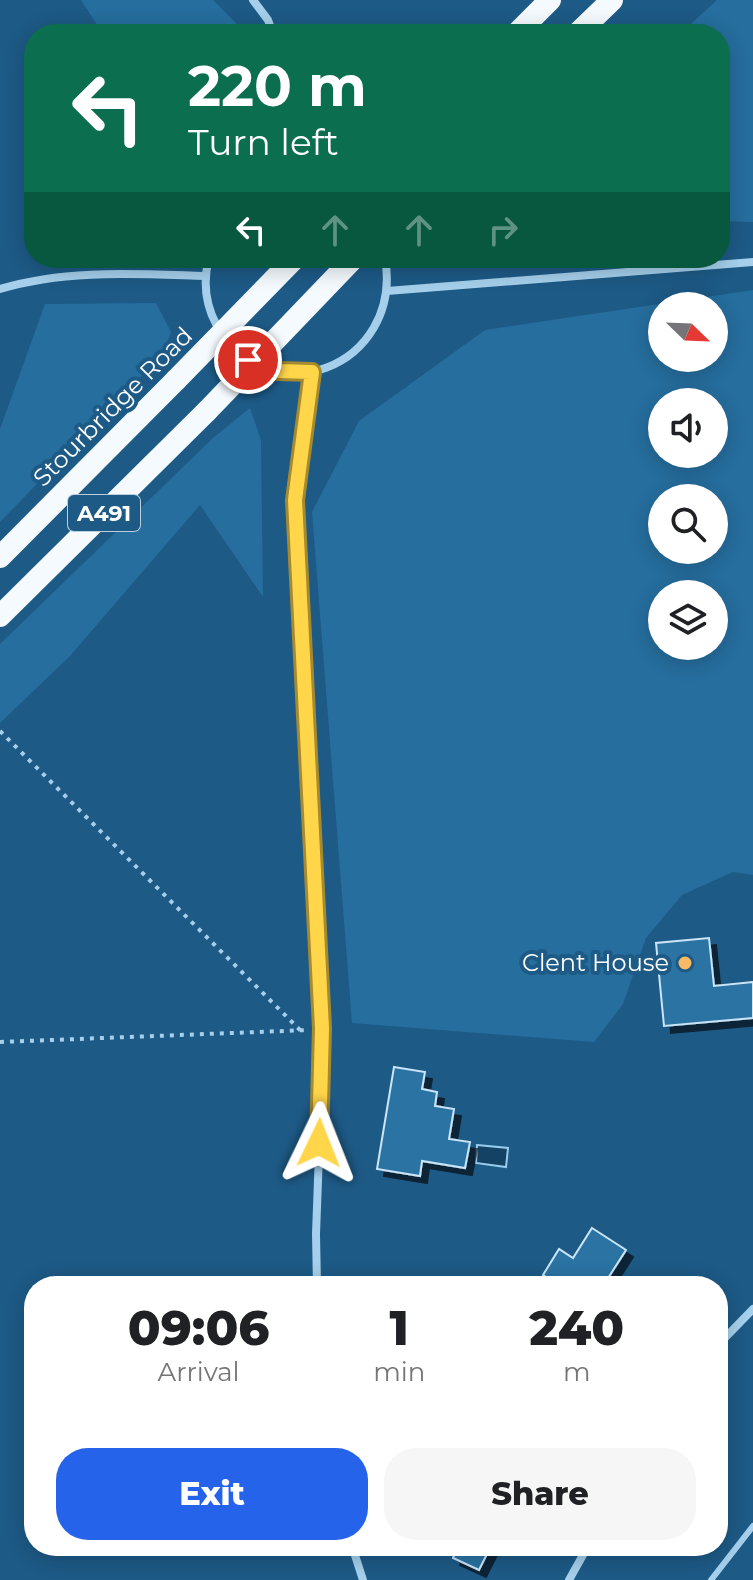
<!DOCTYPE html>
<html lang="en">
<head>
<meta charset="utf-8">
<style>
  body { margin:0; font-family:Montserrat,sans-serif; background:#f6f6f6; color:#202124; height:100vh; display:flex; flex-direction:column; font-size:30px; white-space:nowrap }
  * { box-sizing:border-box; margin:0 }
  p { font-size:26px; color:#757577 }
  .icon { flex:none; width:44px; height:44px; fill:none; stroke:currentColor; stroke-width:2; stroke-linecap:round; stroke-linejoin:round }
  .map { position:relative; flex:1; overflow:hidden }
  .sheet { position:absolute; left:24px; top:1276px; width:704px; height:280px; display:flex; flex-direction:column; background:#fff; border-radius:32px; box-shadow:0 4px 20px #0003 }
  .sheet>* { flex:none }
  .hud { position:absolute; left:24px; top:24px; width:706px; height:244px; border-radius:32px; box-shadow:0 4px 20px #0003; background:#0b6e4f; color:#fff; overflow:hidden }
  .needle { width:52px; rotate:113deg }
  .buttons { position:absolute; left:648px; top:292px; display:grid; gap:16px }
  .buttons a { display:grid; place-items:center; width:80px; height:80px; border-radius:50%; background:#fff; box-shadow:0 4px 20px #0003; font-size:40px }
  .pin { position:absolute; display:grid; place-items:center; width:68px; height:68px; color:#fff; margin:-34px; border:4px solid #fff; border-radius:50%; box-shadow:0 2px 8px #0007 }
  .me { position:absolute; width:88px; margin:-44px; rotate:2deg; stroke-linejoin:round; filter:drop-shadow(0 0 6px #0008) }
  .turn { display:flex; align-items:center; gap:28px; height:168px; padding:0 32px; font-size:36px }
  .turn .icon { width:104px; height:104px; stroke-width:2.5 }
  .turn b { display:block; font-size:56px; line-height:68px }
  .lanes { display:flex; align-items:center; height:76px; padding:0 32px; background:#0003; justify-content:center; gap:40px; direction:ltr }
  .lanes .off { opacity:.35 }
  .eta { display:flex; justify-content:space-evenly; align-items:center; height:136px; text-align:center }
  .eta b { font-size:48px; font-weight:800; line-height:56px }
  .primary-button { display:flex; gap:16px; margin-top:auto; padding:16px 32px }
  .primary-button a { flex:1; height:92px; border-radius:32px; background:#2563eb; color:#fff; font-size:32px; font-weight:800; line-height:92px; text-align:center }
  .primary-button a+a { background:#f6f6f6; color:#202124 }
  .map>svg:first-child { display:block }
</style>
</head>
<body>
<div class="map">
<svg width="753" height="1580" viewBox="0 0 753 1580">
  <defs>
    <filter id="shadow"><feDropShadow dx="7" dy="7" stdDeviation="0" flood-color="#0009"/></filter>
  </defs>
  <rect width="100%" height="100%" fill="#1d5a86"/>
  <g fill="#266e9e" fill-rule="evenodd">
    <path d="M 81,0 L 213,0 L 236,23 L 239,34 L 103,34 Z"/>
    <path d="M 717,0 L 753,0 L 753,222 L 720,221 L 720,34 L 680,34 Z"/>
    <path d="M 753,290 L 753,875 L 733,872 L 682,895 L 646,938 L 623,1004 L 594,1042 L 352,1023 L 312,512 L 359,421 L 485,330 ZM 714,306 L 714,358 L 662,358 L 662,306 ZM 662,402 L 714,402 L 714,454 L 662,454 ZM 714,498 L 714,550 L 662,550 L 662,498 ZM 714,594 L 714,646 L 662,646 L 662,594 Z"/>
    <path d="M 156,303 L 171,332 L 163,354 L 0,522 L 0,429 L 45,304 Z"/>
    <path d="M 250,408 L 261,440 L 263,597 L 200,505 L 70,656 L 0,723 L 0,644 L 213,438 Z"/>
  </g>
  <path fill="#134264" stroke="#98ccec" stroke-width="2" d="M 477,1145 L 508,1148 L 506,1167 L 476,1163 Z"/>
  <g fill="#2c73a3" stroke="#cae5f8" stroke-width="2" filter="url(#shadow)">
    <path d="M 709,938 L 714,986 L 753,982 L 753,1018 L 664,1026 L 656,943 Z"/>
    <path d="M 394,1067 L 425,1072 L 422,1089 L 437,1092 L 435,1106 L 454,1109 L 449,1139 L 470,1142 L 465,1168 L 422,1161 L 420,1176 L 377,1169 Z"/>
    <path d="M 592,1228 L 626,1250 L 603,1286 L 551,1286 L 554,1282 L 543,1275 L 559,1249 L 573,1258 Z"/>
    <path d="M 458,1546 L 491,1546 L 479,1570 L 453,1558 Z"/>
  </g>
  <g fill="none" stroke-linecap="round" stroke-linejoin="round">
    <g stroke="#a5cfeb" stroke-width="4" stroke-dasharray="4 6" stroke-linecap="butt">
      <path d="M 0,731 L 301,1031"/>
      <path d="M 0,1042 L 309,1030"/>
    </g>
    <path stroke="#a5cfeb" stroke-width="6" d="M 711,1580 L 753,1526"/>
    <g stroke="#a5cfeb" stroke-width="8">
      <path d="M 253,0 L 268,20 L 273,34"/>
      <path d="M 209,258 C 203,281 205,303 216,324 C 267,419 404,367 385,258"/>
      <path d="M 0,289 C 66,269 137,274 205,276"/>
      <path d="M 387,291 L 753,262"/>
      <path d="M 312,372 L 295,500 L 323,1045 L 316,1234 L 317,1286"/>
      <path d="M 718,1345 L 753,1309"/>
      <path d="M 352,1546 L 363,1580"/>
      <path d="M 569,1580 L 588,1546"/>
    </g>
    <g stroke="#f4fafe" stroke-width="22">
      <path d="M 516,34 L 550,0"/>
      <path d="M 577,34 L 612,0"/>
      <path d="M 0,557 L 176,380"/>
      <path d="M 0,616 L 207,411"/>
    </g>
    <g stroke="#f4fafe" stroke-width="22">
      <path d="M 176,380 L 295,258"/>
      <path d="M 207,411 L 354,258"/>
    </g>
  </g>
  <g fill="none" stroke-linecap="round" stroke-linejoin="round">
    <defs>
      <path id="route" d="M 248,360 L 279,371 L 312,372 L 295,500 L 322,1028 L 319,1143"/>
    </defs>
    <use href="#route" stroke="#a68a30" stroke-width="20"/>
    <use href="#route" stroke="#ffd54a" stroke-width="14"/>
  </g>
  <circle fill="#fab963" stroke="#1d5a86" stroke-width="3" cx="685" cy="963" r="8"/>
  <g text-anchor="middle" stroke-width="8" stroke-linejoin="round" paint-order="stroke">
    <rect fill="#1d5a86" stroke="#bbcedb" stroke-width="2" x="68" y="495" width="72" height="36" rx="6"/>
    <g font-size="22" font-weight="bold" fill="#fff">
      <text x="104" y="521">A491</text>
    </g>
    <g font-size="24" fill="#fff" stroke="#1d5a86">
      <text transform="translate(113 407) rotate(-45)" y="8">Stourbridge Road</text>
    </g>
    <g font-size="24" fill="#fff" stroke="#1d5a86" text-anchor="end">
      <text x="669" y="971">Clent House</text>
    </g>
  </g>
</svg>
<div class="buttons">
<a><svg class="needle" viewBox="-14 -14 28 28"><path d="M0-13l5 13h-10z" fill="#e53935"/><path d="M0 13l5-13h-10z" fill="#757577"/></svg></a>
<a><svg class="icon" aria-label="sound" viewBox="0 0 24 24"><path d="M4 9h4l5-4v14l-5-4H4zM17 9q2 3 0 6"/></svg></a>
<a><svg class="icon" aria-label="search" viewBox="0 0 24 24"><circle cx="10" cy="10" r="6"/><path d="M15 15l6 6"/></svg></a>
<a><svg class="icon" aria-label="layers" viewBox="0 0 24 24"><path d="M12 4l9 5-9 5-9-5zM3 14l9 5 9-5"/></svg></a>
</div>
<div class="pin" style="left:248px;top:360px;background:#d93025"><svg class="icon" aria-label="arrive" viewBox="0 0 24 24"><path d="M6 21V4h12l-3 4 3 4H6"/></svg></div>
<svg class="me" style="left:319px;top:1143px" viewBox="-20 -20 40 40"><path d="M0-17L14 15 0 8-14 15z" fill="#ffd54a" stroke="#fff" stroke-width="4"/></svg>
<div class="hud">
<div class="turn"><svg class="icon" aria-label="left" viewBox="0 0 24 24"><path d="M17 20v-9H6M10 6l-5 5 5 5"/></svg><div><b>220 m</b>Turn left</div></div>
<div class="lanes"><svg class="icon" aria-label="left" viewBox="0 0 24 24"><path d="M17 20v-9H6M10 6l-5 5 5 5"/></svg><svg class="icon off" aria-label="ahead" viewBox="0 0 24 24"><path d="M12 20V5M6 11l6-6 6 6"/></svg><svg class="icon off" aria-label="ahead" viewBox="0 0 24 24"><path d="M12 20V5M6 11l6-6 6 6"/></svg><svg class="icon off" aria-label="right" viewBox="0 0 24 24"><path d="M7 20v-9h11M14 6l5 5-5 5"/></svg></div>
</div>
<section class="sheet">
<div class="eta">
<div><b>09:06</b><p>Arrival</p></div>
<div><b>1</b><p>min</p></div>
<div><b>240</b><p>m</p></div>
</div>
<div class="primary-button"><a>Exit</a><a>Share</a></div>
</section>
</div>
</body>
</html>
